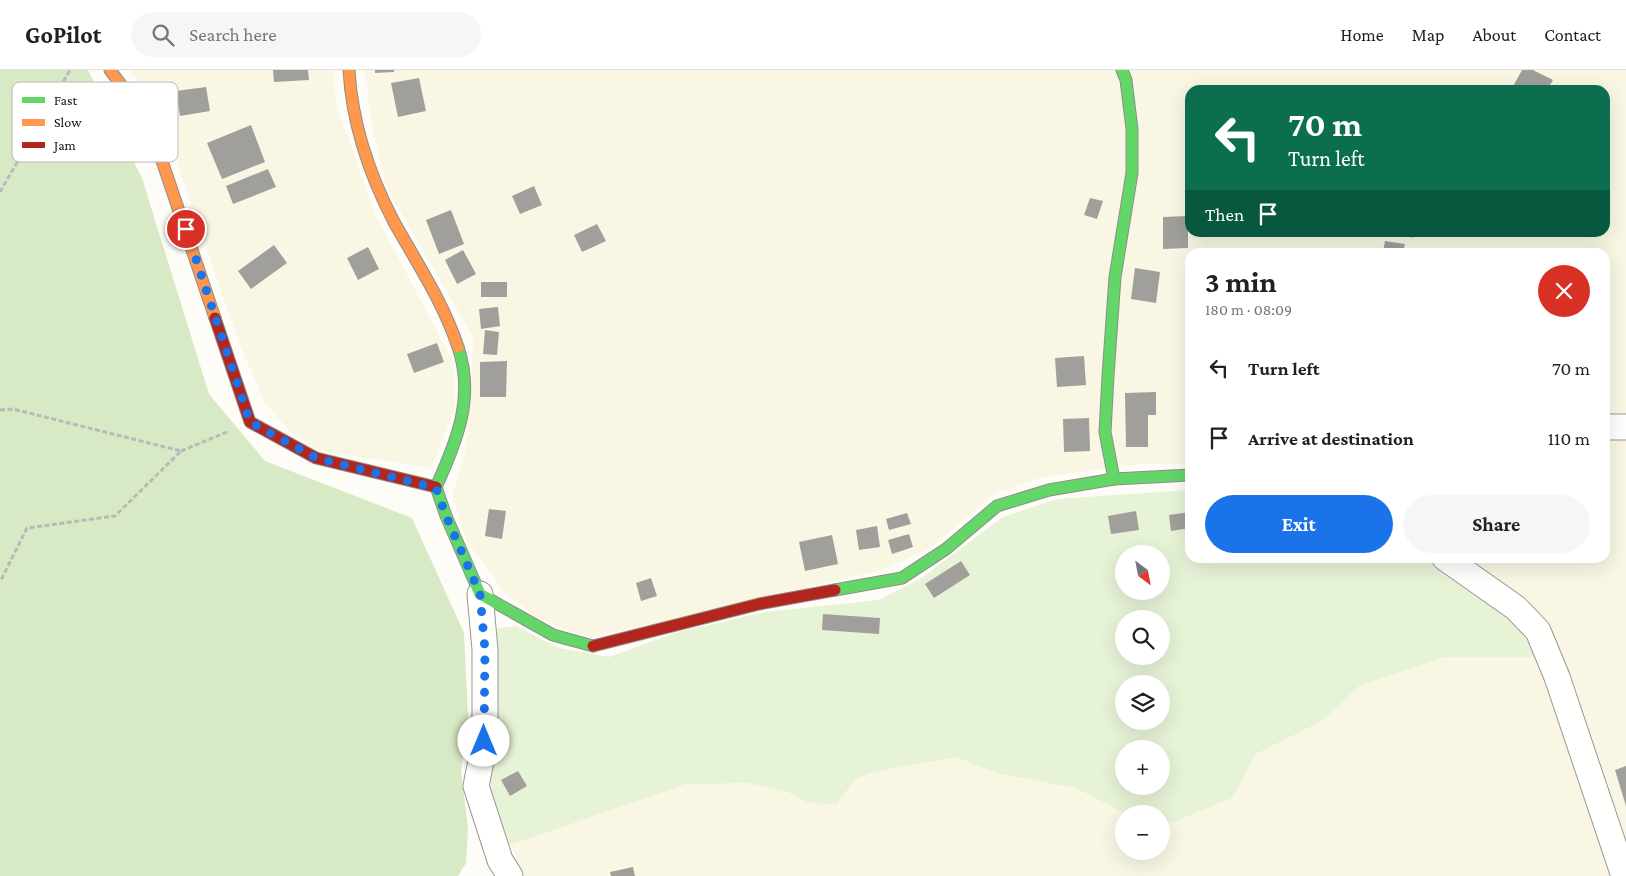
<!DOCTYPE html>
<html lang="en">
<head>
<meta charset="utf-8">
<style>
  body { margin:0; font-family:"Crimson Pro",serif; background:#f6f6f6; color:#202124; height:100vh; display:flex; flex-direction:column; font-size:19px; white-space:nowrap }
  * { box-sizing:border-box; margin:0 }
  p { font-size:16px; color:#757577 }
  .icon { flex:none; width:28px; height:28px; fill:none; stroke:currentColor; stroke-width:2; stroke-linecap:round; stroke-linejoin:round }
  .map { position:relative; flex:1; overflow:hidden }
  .drawer { position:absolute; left:1185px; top:178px; width:425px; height:315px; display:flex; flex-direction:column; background:#fff; border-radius:15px; box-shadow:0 5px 20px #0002 }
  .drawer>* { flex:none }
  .banner { position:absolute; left:1185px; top:15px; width:425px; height:152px; border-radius:15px; box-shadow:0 5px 20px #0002; background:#0b6e4f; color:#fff; overflow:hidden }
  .needle { width:32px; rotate:148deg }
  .fabs { position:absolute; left:1115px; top:475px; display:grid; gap:10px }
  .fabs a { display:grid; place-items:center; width:55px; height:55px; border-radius:50%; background:#fff; box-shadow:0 5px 20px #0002; font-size:25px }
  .pin { position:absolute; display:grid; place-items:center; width:42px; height:42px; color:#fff; margin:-21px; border:2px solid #fff; border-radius:50%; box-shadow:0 1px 5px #0007 }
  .me { position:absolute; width:55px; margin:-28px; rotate:0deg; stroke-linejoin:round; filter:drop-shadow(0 0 4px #0008) }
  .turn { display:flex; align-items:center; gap:18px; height:105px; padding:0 20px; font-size:22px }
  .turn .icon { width:65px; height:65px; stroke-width:2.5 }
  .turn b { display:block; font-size:35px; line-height:42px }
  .then { display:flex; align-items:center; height:48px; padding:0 20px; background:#0003; gap:10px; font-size:19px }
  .round { display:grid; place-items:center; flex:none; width:52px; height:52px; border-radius:26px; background:#f6f6f6 }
  .overview { display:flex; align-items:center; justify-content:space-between; height:85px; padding:0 20px }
  h1 { font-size:30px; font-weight:700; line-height:38px }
  .primary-button { display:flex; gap:10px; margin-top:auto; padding:10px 20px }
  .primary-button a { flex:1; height:58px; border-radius:30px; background:#1a73e8; color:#fff; font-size:20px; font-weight:700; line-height:58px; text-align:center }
  .primary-button a+a { background:#f6f6f6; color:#202124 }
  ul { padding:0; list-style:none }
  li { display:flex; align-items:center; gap:15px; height:70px; padding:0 20px }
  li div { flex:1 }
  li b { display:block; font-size:19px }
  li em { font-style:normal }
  header { display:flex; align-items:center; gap:30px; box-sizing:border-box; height:70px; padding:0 25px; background:#fff; border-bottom:1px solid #e0e0e0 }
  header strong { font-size:24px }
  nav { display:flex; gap:28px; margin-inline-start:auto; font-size:18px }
  .search { width:350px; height:45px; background:#f6f6f6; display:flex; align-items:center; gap:12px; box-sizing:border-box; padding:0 18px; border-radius:28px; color:#757577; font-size:19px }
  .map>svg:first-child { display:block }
</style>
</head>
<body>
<header>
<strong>GoPilot</strong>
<div class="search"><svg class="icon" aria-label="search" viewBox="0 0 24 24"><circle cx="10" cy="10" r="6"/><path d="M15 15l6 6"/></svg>Search here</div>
<nav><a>Home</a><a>Map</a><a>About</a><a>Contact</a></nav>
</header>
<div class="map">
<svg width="1626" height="806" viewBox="0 0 1626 806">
  <rect width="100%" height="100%" fill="#fdfcf7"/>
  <g fill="#f9f7e4" fill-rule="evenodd">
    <path d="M 130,0 L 334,0 L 336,34 L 376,146 L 454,293 L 455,338 L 432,398 L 320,381 L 291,363 L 265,333 L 240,275 L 174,85 L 152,33 Z"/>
    <path d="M 365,0 L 1626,0 L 1626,346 L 1605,347 L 1605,182 L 1190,182 L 1190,393 L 1139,394 L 1039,408 L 994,424 L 929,479 L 882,500 L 591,568 L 539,550 L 504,522 L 466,470 L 452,426 L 465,381 L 472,306 L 473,267 L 386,117 L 371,51 ZM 1190,20 L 1605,20 L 1605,162 L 1190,162 Z"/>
    <path d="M 1605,366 L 1626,368 L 1626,786 L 1564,597 L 1457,488 L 1605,488 Z"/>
    <path d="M 1190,420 L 1190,488 L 1427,488 L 1539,587 L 1544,607 L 1616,806 L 524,806 L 491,728 L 498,558 L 559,578 L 609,587 L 678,562 L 766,542 L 879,530 L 920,509 L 1149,424 ZM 1124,484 L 1161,484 L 1161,521 L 1124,521 ZM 1124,549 L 1161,549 L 1161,586 L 1124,586 ZM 1124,614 L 1161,614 L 1161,651 L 1124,651 ZM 1124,679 L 1161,679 L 1161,716 L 1124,716 ZM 1124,744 L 1161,744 L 1161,781 L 1124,781 Z"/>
  </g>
  <path fill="#e7f3d7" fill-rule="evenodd" d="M 1190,420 L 1190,488 L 1427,488 L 1475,519 L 1515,555 L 1539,587 L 1445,587 L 1359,616 L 1324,650 L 1256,684 L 1232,728 L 1174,752 L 1161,750 L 1161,744 L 1126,744 L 1076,718 L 999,704 L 956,687 L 873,702 L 855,709 L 837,734 L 809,733 L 788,722 L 748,713 L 686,714 L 510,775 L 491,728 L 491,582 L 498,558 L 516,556 L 559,578 L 609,587 L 678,562 L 766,542 L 879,530 L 920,509 L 1003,447 L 1057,429 ZM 1124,484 L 1161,484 L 1161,521 L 1124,521 ZM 1124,549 L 1161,549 L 1161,586 L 1124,586 ZM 1124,614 L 1161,614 L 1161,651 L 1124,651 ZM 1124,679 L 1161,679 L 1161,716 L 1124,716 Z"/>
  <path fill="#d8eac5" d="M 0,0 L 88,0 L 142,108 L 209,324 L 265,391 L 412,448 L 464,563 L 468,645 L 461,701 L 468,759 L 466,793 L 458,806 L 0,806 Z"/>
  <g fill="#a19f9c">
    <path d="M 273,0 L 308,0 L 309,10 L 274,12 Z"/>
    <path d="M 375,0 L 394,0 L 394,2 L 375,3 Z"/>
    <path d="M 1522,0 L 1533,0 L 1553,10 L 1547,20 L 1511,20 Z"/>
    <path d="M 419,8 L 426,41 L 398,47 L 391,13 Z"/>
    <path d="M 206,17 L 210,41 L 180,46 L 176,21 Z"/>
    <path d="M 251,55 L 265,92 L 222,109 L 207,73 Z"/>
    <path d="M 268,99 L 276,117 L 233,134 L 226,116 Z"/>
    <path d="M 534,116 L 542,135 L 520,144 L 512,126 Z"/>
    <path d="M 1090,128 L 1103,131 L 1097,149 L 1084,145 Z"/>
    <path d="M 451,140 L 464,174 L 439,184 L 426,150 Z"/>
    <path d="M 1188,146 L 1188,178 L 1163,179 L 1163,147 Z"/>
    <path d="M 597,154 L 606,171 L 582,182 L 574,165 Z"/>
    <path d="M 1400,162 L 1416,162 L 1413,168 Z"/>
    <path d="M 1385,171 L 1405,174 L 1403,182 L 1383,182 Z"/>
    <path d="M 274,175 L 287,193 L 251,219 L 238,201 Z"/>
    <path d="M 368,177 L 379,199 L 358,210 L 347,188 Z"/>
    <path d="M 463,180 L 476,204 L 457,214 L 445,190 Z"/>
    <path d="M 1135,198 L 1160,202 L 1156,233 L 1131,229 Z"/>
    <rect x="481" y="212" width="26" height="15"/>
    <path d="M 498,237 L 500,256 L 481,259 L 479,239 Z"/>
    <path d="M 485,260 L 499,262 L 497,285 L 483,284 Z"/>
    <path d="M 437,273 L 444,292 L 414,303 L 407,284 Z"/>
    <path d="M 1084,286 L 1086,315 L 1057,317 L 1055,288 Z"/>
    <path d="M 507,291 L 506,327 L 480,327 L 480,292 Z"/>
    <path d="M 1156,322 L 1156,345 L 1148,345 L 1148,377 L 1126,377 L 1125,323 Z"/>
    <path d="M 1089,348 L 1090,381 L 1064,382 L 1063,349 Z"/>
    <path d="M 489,439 L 506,441 L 502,469 L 485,466 Z"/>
    <path d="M 1136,441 L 1139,460 L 1111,464 L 1108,446 Z"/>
    <path d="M 1190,442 L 1190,458 L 1171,461 L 1169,445 Z"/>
    <path d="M 907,443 L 911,454 L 889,460 L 886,449 Z"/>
    <path d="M 877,456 L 880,477 L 859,480 L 856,460 Z"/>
    <path d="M 909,464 L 913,477 L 892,484 L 888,470 Z"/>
    <path d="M 832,465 L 838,494 L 805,501 L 799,472 Z"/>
    <path d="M 961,491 L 970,505 L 934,528 L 925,514 Z"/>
    <path d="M 651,508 L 657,526 L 641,531 L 636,513 Z"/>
    <path d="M 823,544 L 880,548 L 879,564 L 822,560 Z"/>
    <path d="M 1626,696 L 1626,736 L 1615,700 Z"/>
    <path d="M 518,701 L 527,716 L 510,726 L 501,710 Z"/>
    <path d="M 633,797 L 635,806 L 611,806 L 610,802 Z"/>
  </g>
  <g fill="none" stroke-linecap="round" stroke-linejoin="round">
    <defs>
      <g id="street">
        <path d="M 1605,357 L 1626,357"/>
        <path d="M 1445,488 L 1516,538 L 1538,561 L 1557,607 L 1624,806"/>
        <path d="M 480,524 L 485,580 L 485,671 L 476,716 L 500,790 L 510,806"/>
      </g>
      <g id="fast">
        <path d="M 458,277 C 475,327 457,371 436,417 L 446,446 L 480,524 L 553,565 L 593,576"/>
        <path d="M 1114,409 L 1105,362 L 1108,306 L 1115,207 L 1132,103 L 1132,59 L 1126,10 L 1122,0"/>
        <path d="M 835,520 L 902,508 L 946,479 L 997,436 L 1049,420 L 1114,409 L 1190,405"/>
      </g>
      <g id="slow">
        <path d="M 110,0 L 134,32 L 156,73 L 215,248"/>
        <path d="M 349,0 C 352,54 369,104 394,152 C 417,193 443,232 458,277"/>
      </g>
      <g id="jam">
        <path d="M 215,248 L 250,352 L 316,388 L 436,417"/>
        <path d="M 593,576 L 759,534 L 835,520"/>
      </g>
    </defs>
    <use href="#street" stroke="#979795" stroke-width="27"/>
    <use href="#fast" stroke="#8e8d8b" stroke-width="13"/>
    <use href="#slow" stroke="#8e8d8b" stroke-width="13"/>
    <use href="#jam" stroke="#8e8d8b" stroke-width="13"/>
    <g stroke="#b9b9b8" stroke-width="3" stroke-dasharray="5 2.5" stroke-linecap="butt">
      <path d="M 0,122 L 70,0"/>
      <path d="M 0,340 L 13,339 L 181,381 L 115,446 L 27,458 L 0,512"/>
      <path d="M 181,381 L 227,362"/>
    </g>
    <use href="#street" stroke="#fffffe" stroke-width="25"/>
    <use href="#fast" stroke="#63d668" stroke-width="11"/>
    <use href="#slow" stroke="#ff974d" stroke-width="11"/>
    <use href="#jam" stroke="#b3261e" stroke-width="11"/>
  </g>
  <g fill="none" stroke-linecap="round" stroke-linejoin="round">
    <path stroke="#1a73e8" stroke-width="9" stroke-dasharray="0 16.2" d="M 186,159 L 250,352 L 316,388 L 436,418 L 446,446 L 480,524 L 485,580 L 484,671"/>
  </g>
  <rect x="12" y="12" width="166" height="80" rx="8" fill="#fff" stroke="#b8b8b8" stroke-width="1"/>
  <rect x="22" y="27" width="23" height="6" fill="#63d668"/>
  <rect x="22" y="49" width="23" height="7" fill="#ff974d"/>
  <rect x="22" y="72" width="23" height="6" fill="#b3261e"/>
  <g font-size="14" fill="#111">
    <text x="54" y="35">Fast</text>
    <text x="54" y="57">Slow</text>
    <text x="54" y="80">Jam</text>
  </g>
</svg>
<div class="fabs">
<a><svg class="needle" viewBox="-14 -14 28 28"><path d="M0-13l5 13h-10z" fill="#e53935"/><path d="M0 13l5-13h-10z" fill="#757577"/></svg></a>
<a><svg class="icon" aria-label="search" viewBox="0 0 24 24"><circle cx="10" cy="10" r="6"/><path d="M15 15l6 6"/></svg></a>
<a><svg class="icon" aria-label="layers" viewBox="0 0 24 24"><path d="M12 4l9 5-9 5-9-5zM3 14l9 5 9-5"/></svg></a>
<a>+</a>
<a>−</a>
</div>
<div class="pin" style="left:186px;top:159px;background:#d93025"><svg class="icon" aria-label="arrive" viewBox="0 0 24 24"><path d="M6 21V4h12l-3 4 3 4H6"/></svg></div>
<svg class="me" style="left:484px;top:671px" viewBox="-20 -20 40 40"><circle r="19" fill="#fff"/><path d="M0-13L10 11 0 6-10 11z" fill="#1a73e8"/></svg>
<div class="banner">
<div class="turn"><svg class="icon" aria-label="left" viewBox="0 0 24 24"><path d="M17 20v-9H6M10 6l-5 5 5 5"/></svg><div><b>70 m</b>Turn left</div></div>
<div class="then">Then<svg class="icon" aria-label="arrive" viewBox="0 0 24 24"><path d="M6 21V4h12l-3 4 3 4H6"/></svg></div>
</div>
<section class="drawer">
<div class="overview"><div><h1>3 min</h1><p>180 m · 08:09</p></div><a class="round" style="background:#d93025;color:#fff"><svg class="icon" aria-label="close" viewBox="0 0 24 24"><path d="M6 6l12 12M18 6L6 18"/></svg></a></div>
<ul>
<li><svg class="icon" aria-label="left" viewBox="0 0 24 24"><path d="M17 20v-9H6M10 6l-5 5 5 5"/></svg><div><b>Turn left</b></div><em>70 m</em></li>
<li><svg class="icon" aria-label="arrive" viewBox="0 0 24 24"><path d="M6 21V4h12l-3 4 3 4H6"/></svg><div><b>Arrive at destination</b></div><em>110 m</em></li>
</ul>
<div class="primary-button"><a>Exit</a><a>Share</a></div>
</section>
</div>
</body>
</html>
